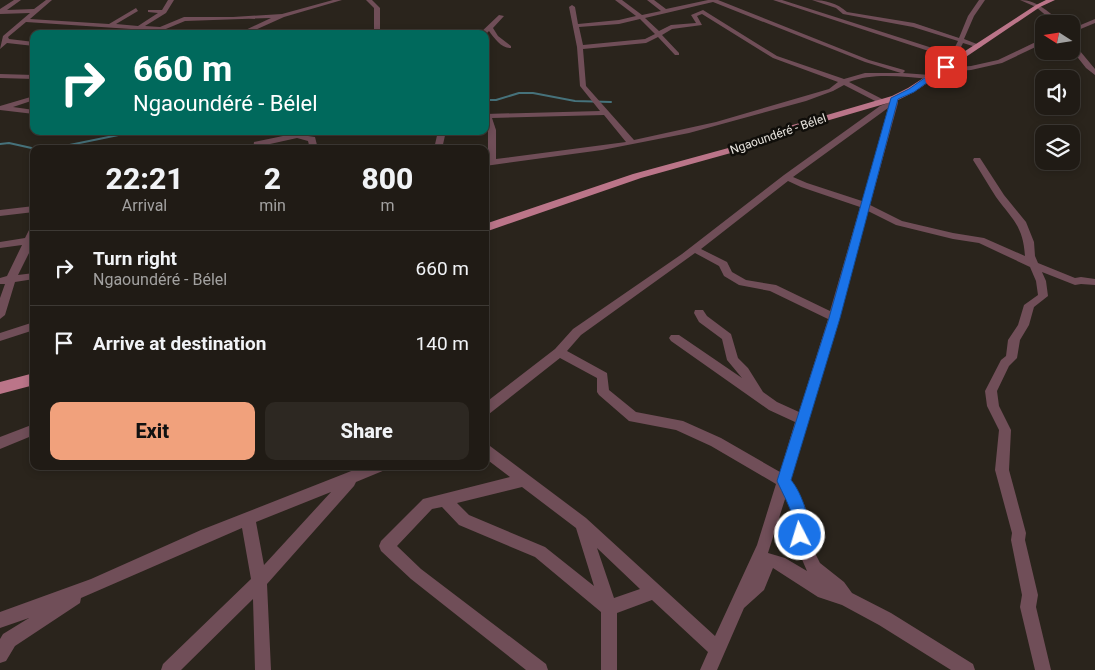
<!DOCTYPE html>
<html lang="en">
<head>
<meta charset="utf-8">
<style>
  body { margin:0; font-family:Roboto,sans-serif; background:#2d2822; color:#f1f3f6; height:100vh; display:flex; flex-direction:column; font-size:19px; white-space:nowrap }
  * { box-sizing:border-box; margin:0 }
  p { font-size:16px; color:#a2a1a0 }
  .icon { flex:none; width:28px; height:28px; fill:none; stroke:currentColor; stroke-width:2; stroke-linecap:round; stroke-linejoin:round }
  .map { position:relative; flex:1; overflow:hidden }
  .drawer { position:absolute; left:30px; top:145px; width:459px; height:325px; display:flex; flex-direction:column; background:#201b15; border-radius:10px; box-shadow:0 2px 8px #0003,0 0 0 1px #3d3934 }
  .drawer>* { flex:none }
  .hud { position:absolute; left:30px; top:30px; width:459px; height:105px; border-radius:10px; box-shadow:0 2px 8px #0003,0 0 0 1px #3d3934; background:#00695c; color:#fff; overflow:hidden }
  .needle { width:32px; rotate:282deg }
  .fabs { position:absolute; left:1035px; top:15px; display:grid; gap:10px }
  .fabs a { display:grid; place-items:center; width:45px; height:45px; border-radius:10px; background:#201b15; box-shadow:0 2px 8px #0003,0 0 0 1px #3d3934; font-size:25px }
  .pin { position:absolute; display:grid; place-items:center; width:42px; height:42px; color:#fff; margin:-21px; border-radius:10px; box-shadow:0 2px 8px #0006 }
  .me { position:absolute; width:55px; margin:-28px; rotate:355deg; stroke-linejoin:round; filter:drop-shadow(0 0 4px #0008) }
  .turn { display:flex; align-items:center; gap:18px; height:105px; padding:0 20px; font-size:22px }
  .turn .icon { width:65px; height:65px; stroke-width:2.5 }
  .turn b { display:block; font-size:35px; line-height:42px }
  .eta { display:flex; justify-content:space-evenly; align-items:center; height:85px; text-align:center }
  .eta b { font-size:30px; font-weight:800; line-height:35px }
  .button { display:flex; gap:10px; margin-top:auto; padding:10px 20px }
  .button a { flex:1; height:58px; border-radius:10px; background:#f1a17c; color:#111; font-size:20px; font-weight:800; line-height:58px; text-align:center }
  .button a+a { background:#2d2822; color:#f1f3f6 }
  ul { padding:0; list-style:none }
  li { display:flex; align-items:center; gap:15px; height:75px; padding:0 20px; border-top:1px solid #3d3934 }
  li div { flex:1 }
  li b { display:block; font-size:19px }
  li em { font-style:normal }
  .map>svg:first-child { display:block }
</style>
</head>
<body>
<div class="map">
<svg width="1095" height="670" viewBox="0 0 1095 670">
  <rect width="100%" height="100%" fill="#2a241c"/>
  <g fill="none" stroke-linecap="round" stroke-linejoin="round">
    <g stroke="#46727b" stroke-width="2">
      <path d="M 485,100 L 496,100 L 519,93 L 533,93 L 575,101 L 611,102"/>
      <path d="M 0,144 L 9,143 L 36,149"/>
      <path d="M 50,149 L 138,131"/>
    </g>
    <g fill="#704e58" fill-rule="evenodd">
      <path d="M 14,0 L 21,0 L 7,10 L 34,9 L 46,0 L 52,0 L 30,19 L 109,24 L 136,8 L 138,11 L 116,24 L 138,26 L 158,13 L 148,12 L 148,10 L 162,10 L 168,0 L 174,0 L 166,13 L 145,26 L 160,27 L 184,17 L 233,17 L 282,14 L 333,0 L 342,0 L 284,17 L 246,34 L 237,34 L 271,18 L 185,21 L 161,31 L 26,22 L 8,37 L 9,39 L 34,42 L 34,46 L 7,43 L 0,49 L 3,36 L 30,13 L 0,14 L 0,9 Z"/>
      <path d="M 366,0 L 372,0 L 380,8 L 380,34 L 374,34 L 374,8 Z"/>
      <path d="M 615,0 L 622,0 L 642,15 L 661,11 L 647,0 L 654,0 L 666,9 L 708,0 L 718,0 L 869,60 L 904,70 L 905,71 L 903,73 L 930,75 L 933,77 L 930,79 C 904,77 874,72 849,82 L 884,100 L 884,104 L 881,104 L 844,85 L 833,91 L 806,101 L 689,133 L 602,150 L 485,166 L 485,162 L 488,161 L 488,130 L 485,114 L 600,111 L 580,86 L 577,47 L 569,7 L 572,5 L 575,7 L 578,24 L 619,20 L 636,16 ZM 713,2 L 865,62 L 901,73 L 865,73 L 844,79 L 777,56 L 703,10 L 691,15 L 696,23 L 671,25 L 659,31 L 645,18 ZM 702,14 L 773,58 L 838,82 L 829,89 L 716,122 L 634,140 L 586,86 L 583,49 L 646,43 L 658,37 L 675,55 L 679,55 L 679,53 L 662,35 L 672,29 L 702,25 L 697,16 ZM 640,19 L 655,34 L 645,39 L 583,45 L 579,27 L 619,24 ZM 604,115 L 626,142 L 496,159 L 496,130 L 492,118 Z"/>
      <path d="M 773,0 L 782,0 L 948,53 L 954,49 L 958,41 L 913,27 L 843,14 L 836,8 L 812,0 C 825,0 837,3 847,12 L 914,23 L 959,38 L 968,16 L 979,0 L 985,0 L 974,16 L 964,39 L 982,46 L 979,48 L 963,43 L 959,51 L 954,55 L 961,58 L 961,60 L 950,58 L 946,60 L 943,58 L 944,56 Z"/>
      <path d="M 1020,0 C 1038,0 1050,14 1064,24 L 1056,24 L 1036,7 Z"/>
      <path d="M 499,15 L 504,16 L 493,28 L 498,36 L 511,46 L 511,48 C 502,49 494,38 489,31 L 485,35 L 479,34 Z"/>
      <path d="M 1095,19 L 1095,23 L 1071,33 L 1071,29 Z"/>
      <path d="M 1071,36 L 1077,43 L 1075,45 L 1095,69 L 1095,75 L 1086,68 L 1071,49 Z"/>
      <path d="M 1044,38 L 1044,43 L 1002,63 L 971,70 L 942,72 L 939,70 L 942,68 L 971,66 L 998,60 Z"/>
      <path d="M 0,74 L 34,75 L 34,79 L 0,78 Z"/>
      <path d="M 34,96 L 34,100 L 13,107 L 34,110 L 34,114 L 0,110 L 0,106 Z"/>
      <path d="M 892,96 L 898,96 L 898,103 L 870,205 L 902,221 L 953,233 L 984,238 L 1025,256 C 1023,226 1013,220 996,197 C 988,185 981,172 973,160 L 974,158 L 980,158 L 1004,195 L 1026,222 L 1034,242 L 1035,256 L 1038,263 L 1075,278 L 1081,277 L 1095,279 L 1095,285 L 1081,284 L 1075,285 L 1042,272 L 1046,281 L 1048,296 L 1034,307 L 1029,325 L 1020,340 L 1017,358 L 1009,366 L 997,391 L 999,406 L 1011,430 L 1009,470 L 1026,533 L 1025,540 L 1038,595 L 1036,607 L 1051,670 L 1035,670 L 1020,607 L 1022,595 L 1011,540 L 1012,533 L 995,470 L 999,430 L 987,406 L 985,391 L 1001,360 L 1006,356 L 1008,340 L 1018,325 L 1024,305 L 1038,295 L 1036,281 L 1030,267 L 979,243 L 953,239 L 896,225 L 868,211 L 839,317 L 791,480 L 805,506 L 809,523 L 809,541 L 820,563 L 844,582 L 852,593 L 891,613 L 973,664 L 975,670 L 951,670 L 879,625 L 842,605 L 818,597 L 773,568 L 764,590 L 744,608 L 717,670 L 700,670 L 708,652 L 652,600 L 617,613 L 617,670 L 601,670 L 601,612 L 535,557 L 459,525 L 442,507 L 432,509 L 397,546 L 421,569 L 546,664 L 548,670 L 526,670 L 411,579 L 381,551 L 379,546 L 381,541 L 423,499 L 510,477 L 485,458 L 485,444 L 490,446 L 586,518 L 715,636 L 757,545 L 776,484 L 711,446 L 676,430 L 629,421 L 599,395 L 597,392 L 597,378 L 560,358 L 489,414 L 485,415 L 485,403 L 555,349 L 573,329 L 682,254 L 784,175 L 880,106 L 890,102 ZM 888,108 L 862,201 L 807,183 L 793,177 ZM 788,181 L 801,187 L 860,207 L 830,311 L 776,285 L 746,280 L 732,272 L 727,262 L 701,249 ZM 695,253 L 719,266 L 724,276 L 739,285 L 770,291 L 828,319 L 799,412 L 777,402 L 763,392 L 748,368 L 738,358 L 731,334 L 707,316 L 703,310 L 695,310 L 694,313 L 699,322 L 722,339 L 727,360 L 742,378 L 679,335 L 671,335 L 669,338 L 671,341 L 769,410 L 795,422 L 780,472 L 721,438 L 683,421 L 636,412 L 609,390 L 607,373 L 567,351 L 581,335 ZM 522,487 L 576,528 L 594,586 L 545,547 L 469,515 L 457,503 ZM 786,496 L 794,518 L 794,541 L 807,571 L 785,558 L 768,553 ZM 597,548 L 640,589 L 614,598 Z"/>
      <path d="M 307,131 L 323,131 L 308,136 L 315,137 L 318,149 L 310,149 L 308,141 L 297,138 L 261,146 L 261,149 L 253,149 L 254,142 Z"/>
      <path d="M 438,131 L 446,131 L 442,149 L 434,149 Z"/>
      <path d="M 34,206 L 34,212 L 0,216 L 0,210 Z"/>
      <path d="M 34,225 L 34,243 L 18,275 L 34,273 L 34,279 L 15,282 L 5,315 L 0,319 L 0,298 L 5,284 L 0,284 L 0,278 L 7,276 L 22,245 L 0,248 L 0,242 L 25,238 L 31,226 Z"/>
      <path d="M 34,322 L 34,330 L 0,341 L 0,333 Z"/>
      <path d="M 34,424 L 34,435 L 0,449 L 0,437 Z"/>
      <path d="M 364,466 L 387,466 L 385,470 L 356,482 L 354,486 L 267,584 L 271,670 L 255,670 L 253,599 L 181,670 L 161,670 L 163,664 L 251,579 L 242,528 L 81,598 L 80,603 L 15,646 L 6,661 L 0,663 L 0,639 L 3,634 L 29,618 L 0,628 L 0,612 L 91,579 L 201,530 ZM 331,492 L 264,565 L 256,522 Z"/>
    </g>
    <g fill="#bb7589" fill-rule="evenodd">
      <path d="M 1046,0 L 1055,0 L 1040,7 L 914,92 L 898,100 L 785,133 L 738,151 L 641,178 L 485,232 L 485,224 L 633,174 L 732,147 L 779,129 L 892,96 L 908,88 L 1036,5 Z"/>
      <path d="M 34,373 L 34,385 L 0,394 L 0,382 Z"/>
    </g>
  </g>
  <path fill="#1a73e8" stroke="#114b97" d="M 943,65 L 949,67 L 914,92 L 898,99 L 840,318 L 791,480 C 802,493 813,524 806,540 L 800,542 L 795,540 C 792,534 795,528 794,521 C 790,506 783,494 777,481 L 829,318 L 891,98 L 909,89 Z"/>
  <g text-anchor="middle" stroke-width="5" stroke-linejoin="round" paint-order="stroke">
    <g font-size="12" fill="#e8e4de" stroke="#100e0a">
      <text transform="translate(778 134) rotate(-19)" y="4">Ngaoundéré - Bélel</text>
    </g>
  </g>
</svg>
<div class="fabs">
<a><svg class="needle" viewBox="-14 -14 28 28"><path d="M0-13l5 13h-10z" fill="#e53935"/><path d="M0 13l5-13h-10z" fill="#a2a1a0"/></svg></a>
<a><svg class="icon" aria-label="sound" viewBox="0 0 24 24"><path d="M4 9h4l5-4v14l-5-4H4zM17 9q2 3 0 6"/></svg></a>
<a><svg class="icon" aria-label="layers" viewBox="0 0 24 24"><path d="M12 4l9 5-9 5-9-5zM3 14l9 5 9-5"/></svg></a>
</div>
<div class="pin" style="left:946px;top:67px;background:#d93025"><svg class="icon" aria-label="arrive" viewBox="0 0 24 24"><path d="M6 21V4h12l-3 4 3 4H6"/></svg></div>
<svg class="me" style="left:800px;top:535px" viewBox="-20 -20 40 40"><circle r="17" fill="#1a73e8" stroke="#fff" stroke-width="3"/><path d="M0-11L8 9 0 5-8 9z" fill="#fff"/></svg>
<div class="hud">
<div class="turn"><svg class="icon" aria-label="right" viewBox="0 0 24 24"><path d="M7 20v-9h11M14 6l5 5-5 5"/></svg><div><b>660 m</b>Ngaoundéré - Bélel</div></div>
</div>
<section class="drawer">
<div class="eta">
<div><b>22:21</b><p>Arrival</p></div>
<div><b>2</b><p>min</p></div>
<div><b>800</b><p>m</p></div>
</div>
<ul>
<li><svg class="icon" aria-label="right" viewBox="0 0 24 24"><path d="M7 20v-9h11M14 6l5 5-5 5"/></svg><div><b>Turn right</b><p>Ngaoundéré - Bélel</p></div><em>660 m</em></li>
<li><svg class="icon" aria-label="arrive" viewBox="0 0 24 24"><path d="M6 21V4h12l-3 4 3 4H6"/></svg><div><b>Arrive at destination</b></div><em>140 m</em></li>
</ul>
<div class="button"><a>Exit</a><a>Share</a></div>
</section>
</div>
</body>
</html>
